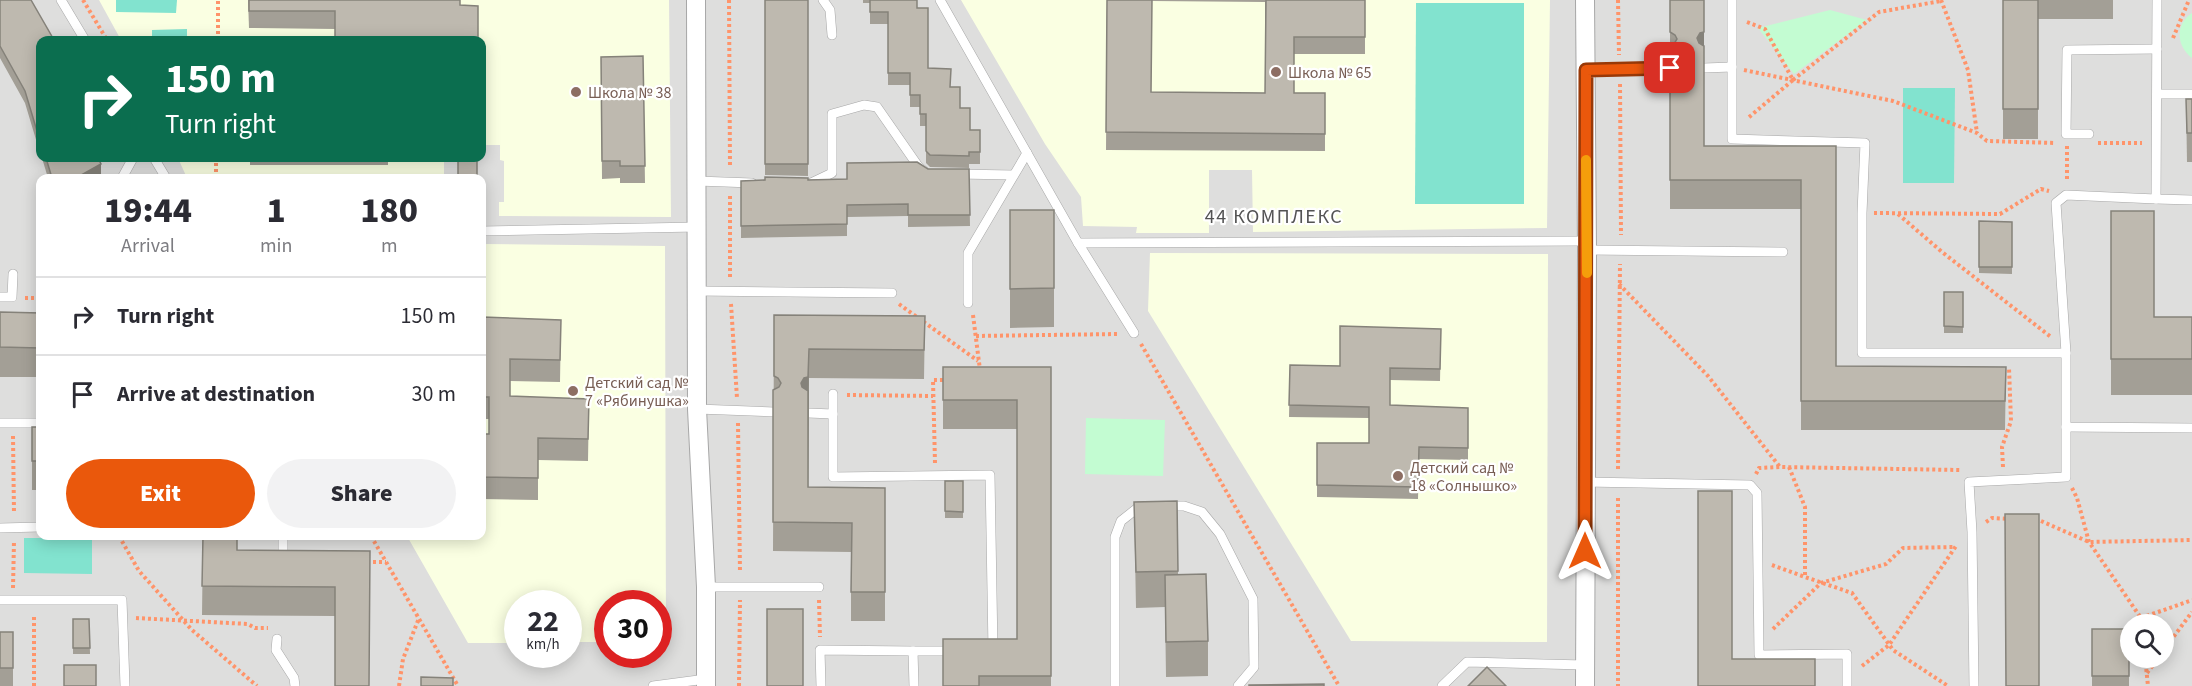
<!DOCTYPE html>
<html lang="en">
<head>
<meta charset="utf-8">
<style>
  body { margin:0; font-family:"Source Sans 3",sans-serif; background:#f2f2f3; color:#2b2b33; height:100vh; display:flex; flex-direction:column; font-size:22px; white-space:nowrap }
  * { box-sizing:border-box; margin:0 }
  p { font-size:20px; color:#7c7c81 }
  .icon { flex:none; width:33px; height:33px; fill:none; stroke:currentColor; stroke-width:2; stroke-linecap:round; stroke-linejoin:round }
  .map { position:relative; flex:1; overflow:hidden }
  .side { position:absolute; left:36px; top:174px; width:450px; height:366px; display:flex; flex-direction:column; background:#fff; border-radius:12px; box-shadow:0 3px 15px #0003 }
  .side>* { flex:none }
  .top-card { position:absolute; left:36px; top:36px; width:450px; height:126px; border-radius:12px; box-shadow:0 3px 15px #0003; background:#0b6e4f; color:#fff; overflow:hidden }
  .buttons { position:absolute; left:2120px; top:614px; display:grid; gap:12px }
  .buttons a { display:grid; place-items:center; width:54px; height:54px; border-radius:50%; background:#fff; box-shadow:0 3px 15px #0003; font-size:30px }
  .speed { position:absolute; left:504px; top:590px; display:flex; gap:12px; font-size:30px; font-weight:700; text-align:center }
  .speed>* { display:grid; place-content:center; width:78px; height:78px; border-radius:50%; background:#fff; box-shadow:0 3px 15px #0003; line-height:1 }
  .speed small { font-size:15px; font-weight:400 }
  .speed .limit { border:9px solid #d22; background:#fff; color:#111 }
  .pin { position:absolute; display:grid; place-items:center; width:51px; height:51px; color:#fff; margin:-26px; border-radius:12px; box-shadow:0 3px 9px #0006 }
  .me { position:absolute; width:66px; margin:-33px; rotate:0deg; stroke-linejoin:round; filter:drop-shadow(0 0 4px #0008) }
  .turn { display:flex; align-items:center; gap:21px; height:126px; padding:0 30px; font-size:27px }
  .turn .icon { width:78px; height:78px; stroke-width:2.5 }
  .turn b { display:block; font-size:42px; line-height:51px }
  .eta { display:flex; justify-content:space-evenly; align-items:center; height:102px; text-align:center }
  .eta b { font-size:36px; font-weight:800; line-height:42px }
  .button { display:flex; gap:12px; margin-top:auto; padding:12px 30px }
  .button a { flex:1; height:69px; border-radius:36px; background:#ea580c; color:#fff; font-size:24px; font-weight:800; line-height:69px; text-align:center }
  .button a+a { background:#f2f2f3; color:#2b2b33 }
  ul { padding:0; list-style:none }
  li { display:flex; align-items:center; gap:18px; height:78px; padding:0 30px; border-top:2px solid #e1e1e2 }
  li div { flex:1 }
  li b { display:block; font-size:22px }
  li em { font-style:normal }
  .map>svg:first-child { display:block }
</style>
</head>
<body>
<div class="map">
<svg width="2192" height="686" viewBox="0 0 2192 686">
  <rect width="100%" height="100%" fill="#f1f0e7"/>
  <path fill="#dededd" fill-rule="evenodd" d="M 0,0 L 2192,0 L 2192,686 L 0,686 ZM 40,40 L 482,40 L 482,158 L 40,158 ZM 40,178 L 482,178 L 482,536 L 40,536 ZM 518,603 L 568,603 L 568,654 L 518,654 ZM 608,603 L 658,603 L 658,654 L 608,654 ZM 2130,624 L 2163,624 L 2163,657 L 2130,657 Z"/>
  <g fill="#faffe2">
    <path d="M 99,0 L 669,0 L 671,217 L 499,216 L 499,202 L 504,202 L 504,161 L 500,160 L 500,145 L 482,145 L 482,40 L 121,40 Z"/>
    <path d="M 961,0 L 1550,0 L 1547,228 L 1253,232 L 1252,170 L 1209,170 L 1209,233 L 1136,233 L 1137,227 L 1083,226 L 1081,197 L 1045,144 Z"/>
    <path d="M 178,158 L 444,158 L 444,178 L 187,178 Z"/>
    <path d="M 482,244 L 665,246 L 666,642 L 659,642 L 658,603 L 608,603 L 607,642 L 569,642 L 568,603 L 518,603 L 517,643 L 468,643 L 407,536 L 482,536 Z"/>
    <path d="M 1150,253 L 1548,254 L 1547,642 L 1351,641 L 1148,311 Z"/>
  </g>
  <g fill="#c3fcd2">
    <path d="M 1830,10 L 1867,20 L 1794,74 L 1758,28 Z"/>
    <path d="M 2192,13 L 2192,58 C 2176,46 2175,24 2192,13 Z"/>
    <path d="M 1086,418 L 1165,420 L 1163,476 L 1085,474 Z"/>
  </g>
  <g fill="#82e3cf">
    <path d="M 116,0 L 177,0 L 176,13 L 116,12 Z"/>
    <path d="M 1416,3 L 1524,3 L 1524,204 L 1415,204 Z"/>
    <path d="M 187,29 L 187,40 L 152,40 L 152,30 Z"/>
    <path d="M 1903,88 L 1955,88 L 1954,183 L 1903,183 Z"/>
    <path d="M 24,538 L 92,538 L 92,574 L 24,573 Z"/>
  </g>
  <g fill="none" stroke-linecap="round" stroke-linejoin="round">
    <defs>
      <g id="service">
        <path d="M 61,0 L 85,40"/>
        <path d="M 823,0 L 830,10 L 832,35"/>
        <path d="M 940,0 L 1078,243 L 1134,333"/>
        <path d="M 1732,0 L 1732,139 L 1865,143 L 1862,213 L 1862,353 L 2066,353"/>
        <path d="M 2157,0 L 2156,199 L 2192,200"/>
        <path d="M 1704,68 L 1732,67"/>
        <path d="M 1586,70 L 1670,68"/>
        <path d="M 2157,94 L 2192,94"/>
        <path d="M 2089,134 L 2066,134 L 2067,50 L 2157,49"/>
        <path d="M 154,158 L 166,178"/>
        <path d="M 957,174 L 1013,175"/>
        <path d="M 122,178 L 133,158"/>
        <path d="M 697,181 L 752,183"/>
        <path d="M 811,183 L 832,173 L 832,114 L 864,105 L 877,107 L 918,166 L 924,171"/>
        <path d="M 2156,199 L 2066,195 L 2056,203 L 2066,353 L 2066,427 L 2192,428"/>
        <path d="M 482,231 L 698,227"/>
        <path d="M 1078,243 L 1586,241"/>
        <path d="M 1587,250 L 1783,252"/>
        <path d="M 697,291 L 892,293"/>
        <path d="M 0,297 L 12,297 L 13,274"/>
        <path d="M 968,303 L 968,253 L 1027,153"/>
        <path d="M 833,394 L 833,477 L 990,475 L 993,650"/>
        <path d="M 697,409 L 774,412"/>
        <path d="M 808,413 L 833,414"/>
        <path d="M 0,423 L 40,423"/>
        <path d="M 1585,482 L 1750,485 L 1757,493 L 1759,655 L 1847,654 L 1847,686"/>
        <path d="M 1166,506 L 1184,506 L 1202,512 L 1220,534 L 1253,599 L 1254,667 L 1238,686"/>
        <path d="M 0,528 L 40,527"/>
        <path d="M 283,536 L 283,559"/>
        <path d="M 706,587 L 819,587"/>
        <path d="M 0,600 L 122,600 L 125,686"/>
        <path d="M 277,639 L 276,650 L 294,678 L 295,686"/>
        <path d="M 913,651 L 955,651"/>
        <path d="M 653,686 L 706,679"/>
        <path d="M 821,686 L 820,650 L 913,651 L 914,686"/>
        <path d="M 1115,686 L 1115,537 L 1121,521 L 1140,506 L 1143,506"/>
        <path d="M 1442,686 L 1467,662 L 1585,665"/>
        <path d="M 1974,686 L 1972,532 L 1969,482 L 2066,477 L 2066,427"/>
      </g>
      <g id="minor">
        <path d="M 696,0 L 697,409 L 706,587 L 706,686"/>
        <path d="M 1585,0 L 1587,250 L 1585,686"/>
      </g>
    </defs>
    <use href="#service" stroke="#a7a7a7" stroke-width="10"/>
    <use href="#minor" stroke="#a7a7a7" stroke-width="20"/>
    <g stroke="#ff946a" stroke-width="4" stroke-dasharray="3 3" stroke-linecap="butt">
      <path d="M 83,0 L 107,40"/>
      <path d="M 729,0 L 730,167"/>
      <path d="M 1618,0 L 1619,55"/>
      <path d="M 1941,0 L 1968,70 L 1977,133"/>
      <path d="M 1747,22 L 1765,29 L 1793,80 L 1748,118"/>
      <path d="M 2173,38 L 2189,0"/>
      <path d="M 218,40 L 218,0"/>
      <path d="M 1744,70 L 1893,101 L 1977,133 L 1987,141 L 2055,143"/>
      <path d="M 1793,80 L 1879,12 L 1941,1"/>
      <path d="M 1620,84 L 1621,235"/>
      <path d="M 2098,143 L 2142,143"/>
      <path d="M 2067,146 L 2067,181"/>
      <path d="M 216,178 L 216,158"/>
      <path d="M 730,196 L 730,278"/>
      <path d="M 1874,213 L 2000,214 L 2041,189 L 2049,191"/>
      <path d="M 1898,214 L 1942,252 L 2051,337"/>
      <path d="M 1619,284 L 1708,376 L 1780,467"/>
      <path d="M 25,298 L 40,298"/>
      <path d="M 731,304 L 737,398"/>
      <path d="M 899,304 L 978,361"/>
      <path d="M 973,315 L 980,370"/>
      <path d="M 976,336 L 1118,334"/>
      <path d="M 1141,344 L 1339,686"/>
      <path d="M 847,395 L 933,396"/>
      <path d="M 738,423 L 740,572"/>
      <path d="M 13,436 L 14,513"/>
      <path d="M 935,463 L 933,380 L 948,380"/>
      <path d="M 1789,467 L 1805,507 L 1805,577 L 1852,593 L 1893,650 L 1948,686"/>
      <path d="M 2003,467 L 2002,447 L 2011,421 L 2009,368"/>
      <path d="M 1618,469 L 1620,264"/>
      <path d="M 1756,474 L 1759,468 L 1780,467 L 1960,470"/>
      <path d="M 2072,488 L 2077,498 L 2089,542 L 2141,618 L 2142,624"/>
      <path d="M 1618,498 L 1618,686"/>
      <path d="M 2035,521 L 2041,521 L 2089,542 L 2192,540"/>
      <path d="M 1986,522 L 1992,518 L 2010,519"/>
      <path d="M 119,536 L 139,571 L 192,630 L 257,686"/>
      <path d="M 371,536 L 458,686"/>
      <path d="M 367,562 L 386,562"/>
      <path d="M 1772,565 L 1805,577"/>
      <path d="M 13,588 L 14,541"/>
      <path d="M 819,600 L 820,637"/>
      <path d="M 136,618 L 248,624 L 255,628 L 268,628"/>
      <path d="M 2141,618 L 2192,600"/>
      <path d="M 1773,629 L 1821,583 L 1886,564 L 1903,548 L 1954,547"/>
      <path d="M 2163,651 L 2192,612"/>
      <path d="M 2145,657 L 2148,686"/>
      <path d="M 1862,666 L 1889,645 L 1956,546"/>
      <path d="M 2147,673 L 2159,657"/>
      <path d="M 34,686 L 34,615"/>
      <path d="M 399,686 L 403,659 L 419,618"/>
      <path d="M 739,686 L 740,600"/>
    </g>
    <use href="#service" stroke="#fff" stroke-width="9"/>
    <use href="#minor" stroke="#fff" stroke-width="18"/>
  </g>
  <g fill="#a39f96" fill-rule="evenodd">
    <path d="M 0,0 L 40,40 L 40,153 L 25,103 L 0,58 Z"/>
    <path d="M 248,0 L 460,0 L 335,29 L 249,28 Z"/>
    <path d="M 765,0 L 808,0 L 808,176 L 765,175 Z"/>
    <path d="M 863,0 L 917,0 L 917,8 L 928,68 L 951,87 L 970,130 L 980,130 L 980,164 L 969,164 L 969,168 L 930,167 L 926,163 L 926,126 L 920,126 L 920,107 L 910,107 L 910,85 L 888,85 L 888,24 L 870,24 L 870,3 L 863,3 Z"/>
    <path d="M 1107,0 L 1365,0 L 1365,54 L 1294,54 L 1294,93 L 1325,93 L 1325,151 L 1106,150 ZM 1152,1 L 1265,2 L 1265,93 L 1151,92 Z"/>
    <path d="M 1670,0 L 1704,0 L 1704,146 L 1836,146 L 1836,366 L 2006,367 L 2005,430 L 1801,430 L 1801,209 L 1670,209 Z"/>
    <path d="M 2003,0 L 2113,0 L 2113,19 L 2038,19 L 2038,139 L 2003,139 Z"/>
    <path d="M 643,56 L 645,183 L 620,183 L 620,178 L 602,179 L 601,57 Z"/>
    <path d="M 2186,99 L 2192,99 L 2192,162 L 2187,162 Z"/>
    <path d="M 42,158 L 98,158 L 101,176 L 96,178 L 48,178 Z"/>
    <rect x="250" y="158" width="138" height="7"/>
    <path d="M 928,169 L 969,169 L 970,226 L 908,227 L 908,216 L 847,217 L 847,236 L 741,238 L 741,181 L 847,179 Z"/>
    <path d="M 1010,210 L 1054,210 L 1054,327 L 1010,328 Z"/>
    <path d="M 2111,211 L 2154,317 L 2192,317 L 2192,395 L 2111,395 Z"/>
    <path d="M 1979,221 L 2012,222 L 2012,274 L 1979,273 Z"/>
    <rect x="1944" y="292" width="19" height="41"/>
    <path d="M 0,312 L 40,313 L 40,377 L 0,377 Z"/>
    <path d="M 774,315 L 925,316 L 924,379 L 809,378 L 808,487 L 885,488 L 885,621 L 851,621 L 851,552 L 773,551 Z"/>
    <path d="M 482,317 L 561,320 L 560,382 L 510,381 L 510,396 L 589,399 L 588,461 L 538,460 L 538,500 L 482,499 L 482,434 L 489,434 L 489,419 L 482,419 Z"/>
    <path d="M 1441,329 L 1440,381 L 1390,380 L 1390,405 L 1468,408 L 1468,460 L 1419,459 L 1418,499 L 1317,497 L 1317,443 L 1369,443 L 1369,418 L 1289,417 L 1290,365 L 1340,366 Z"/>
    <path d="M 943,367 L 1051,367 L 1051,686 L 943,686 L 1017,639 L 1017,429 L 943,429 Z"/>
    <rect x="32" y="427" width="8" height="63"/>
    <rect x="945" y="481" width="18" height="37"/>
    <path d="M 1177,501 L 1178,574 L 1208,641 L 1208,676 L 1166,677 L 1165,607 L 1136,608 L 1134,502 Z"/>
    <path d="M 203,536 L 237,550 L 370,551 L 335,616 L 202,615 Z"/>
    <path d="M 73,619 L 89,619 L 90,654 L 73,654 Z"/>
    <rect x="2092" y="629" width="37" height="57"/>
    <rect x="0" y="632" width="13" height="54"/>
  </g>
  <g fill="#85827a">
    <path d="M 1704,32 L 1704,61 L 1697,38 L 1700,33 Z"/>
    <path d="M 101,164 L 101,176 L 96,178 L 76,178 Z"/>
    <path d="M 809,349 L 808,516 L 801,383 Z"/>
  </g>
  <g fill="#beb9af" stroke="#85827a" stroke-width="1.5">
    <path d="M 0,0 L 31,0 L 54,40 L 40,40 L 40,141 L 25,91 L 0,46 Z"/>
    <path d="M 249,0 L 460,0 L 460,5 L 478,6 L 478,40 L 335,40 L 335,11 L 249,11 Z"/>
    <rect x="765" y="0" width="43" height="164"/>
    <path d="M 870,0 L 917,0 L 917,8 L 928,8 L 928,68 L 951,69 L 950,87 L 960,87 L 960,108 L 970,108 L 970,130 L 980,130 L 980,152 L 969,152 L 969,156 L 930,155 L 926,151 L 926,114 L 920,114 L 920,95 L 910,95 L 910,73 L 888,73 L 888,12 L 870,12 Z"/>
    <path d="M 1107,0 L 1152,0 L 1151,92 L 1265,93 L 1266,0 L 1365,0 L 1365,37 L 1294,37 L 1294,93 L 1325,93 L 1325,134 L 1106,132 Z"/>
    <path d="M 1670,0 L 1704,0 L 1704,32 L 1700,33 L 1697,38 L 1699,43 L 1704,46 L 1704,146 L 1836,146 L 1836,366 L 2006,367 L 2005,401 L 1801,401 L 1801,180 L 1670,180 L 1670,46 L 1674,44 L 1677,39 L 1675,35 L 1670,32 Z"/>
    <rect x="2003" y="0" width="35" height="109"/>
    <path d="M 643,56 L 645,166 L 620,166 L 620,161 L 602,161 L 601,57 Z"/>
    <path d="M 2186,99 L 2192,99 L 2192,133 L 2187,133 Z"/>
    <path d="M 46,158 L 98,158 L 101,164 L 76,178 L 52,178 Z"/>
    <rect x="458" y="158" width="19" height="20"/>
    <path d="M 917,162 L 928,169 L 969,169 L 970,215 L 908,215 L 908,204 L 847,205 L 847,224 L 741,226 L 741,181 L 765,180 L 765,177 L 808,178 L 808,180 L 847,179 L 847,163 Z"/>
    <path d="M 1010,210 L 1054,210 L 1054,288 L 1010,289 Z"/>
    <path d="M 2111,211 L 2154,211 L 2154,317 L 2192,317 L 2192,359 L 2111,359 Z"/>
    <path d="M 1979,221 L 2012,222 L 2012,267 L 1979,267 Z"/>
    <path d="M 1944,292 L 1963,292 L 1963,327 L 1944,326 Z"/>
    <path d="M 0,312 L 40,313 L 40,348 L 0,347 Z"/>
    <path d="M 774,315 L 925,316 L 924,350 L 809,349 L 808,377 L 804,378 L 801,383 L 802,387 L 808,391 L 808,487 L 885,488 L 885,592 L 851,592 L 852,523 L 773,522 L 773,390 L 779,387 L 781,383 L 778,378 L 774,376 Z"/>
    <path d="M 482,317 L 561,320 L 560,360 L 510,359 L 510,396 L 589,399 L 588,439 L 538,438 L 538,478 L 482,477 L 482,434 L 489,434 L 489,397 L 482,397 Z"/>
    <path d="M 1340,326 L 1441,329 L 1440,369 L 1390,368 L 1390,405 L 1468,408 L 1468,448 L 1419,447 L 1418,487 L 1317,485 L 1317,443 L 1369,443 L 1369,407 L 1289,405 L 1290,365 L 1340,366 Z"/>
    <path d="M 943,367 L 1051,367 L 1051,676 L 979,676 L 979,686 L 943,686 L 943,639 L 1017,639 L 1017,400 L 943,400 Z"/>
    <rect x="32" y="427" width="8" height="34"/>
    <path d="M 945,481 L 963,481 L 963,512 L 945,511 Z"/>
    <path d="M 1698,491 L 1732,491 L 1732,659 L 1815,659 L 1815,686 L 1698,686 Z"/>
    <path d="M 1177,501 L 1178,571 L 1136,572 L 1134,502 Z"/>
    <path d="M 2005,514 L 2039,514 L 2039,686 L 2006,686 Z"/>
    <path d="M 203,536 L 237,536 L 237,550 L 370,551 L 369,686 L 335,686 L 335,587 L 202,586 Z"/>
    <path d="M 1206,574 L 1208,641 L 1166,642 L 1165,575 Z"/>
    <rect x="767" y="609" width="36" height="77"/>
    <path d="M 73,619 L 89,619 L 90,648 L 73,648 Z"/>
    <rect x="2092" y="629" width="37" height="47"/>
    <rect x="0" y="632" width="13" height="36"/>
    <rect x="64" y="665" width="32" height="21"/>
    <path d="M 1487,667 L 1506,686 L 1468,686 Z"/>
    <path d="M 421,677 L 453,678 L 453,686 L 421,686 Z"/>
    <path d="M 1324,684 L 1324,686 L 1249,686 L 1249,685 Z"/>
  </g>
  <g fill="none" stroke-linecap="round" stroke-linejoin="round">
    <defs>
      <path id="route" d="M 1585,551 L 1586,70 L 1670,68"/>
    </defs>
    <use href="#route" stroke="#983908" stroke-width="15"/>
    <use href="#route" stroke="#ea580c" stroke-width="10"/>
    <path stroke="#f59e0b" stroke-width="10" d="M 1586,160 L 1587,273"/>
  </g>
  <g fill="#8d6e63" stroke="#fff" stroke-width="2">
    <circle cx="1276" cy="72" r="6"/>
    <circle cx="576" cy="92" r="6"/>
    <circle cx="573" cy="391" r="6"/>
    <circle cx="1398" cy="476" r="6"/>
  </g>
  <g text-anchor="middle" stroke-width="4.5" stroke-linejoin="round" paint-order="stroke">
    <g font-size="16" fill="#785e54" stroke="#fff" text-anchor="start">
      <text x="1288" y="78">Школа № 65</text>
      <text x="588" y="98">Школа № 38</text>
      <text x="585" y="388">Детский сад №<tspan x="585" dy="18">7 «Рябинушка»</tspan></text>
      <text x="1410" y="473">Детский сад №<tspan x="1410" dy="18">18 «Солнышко»</tspan></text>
    </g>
    <g font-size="20" letter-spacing="1.5" fill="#535353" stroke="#fff">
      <text x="1274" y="223">44 КОМПЛЕКС</text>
    </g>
  </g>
</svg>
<div class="buttons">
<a><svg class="icon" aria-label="search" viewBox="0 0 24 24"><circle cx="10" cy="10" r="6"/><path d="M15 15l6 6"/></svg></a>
</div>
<div class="speed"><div>22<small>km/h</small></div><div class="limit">30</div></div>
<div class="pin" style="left:1670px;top:68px;background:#d93025"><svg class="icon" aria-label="arrive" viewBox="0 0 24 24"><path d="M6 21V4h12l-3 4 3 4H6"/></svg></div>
<svg class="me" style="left:1585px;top:551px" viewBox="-20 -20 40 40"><path d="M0-17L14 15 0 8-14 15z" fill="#ea580c" stroke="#fff" stroke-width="4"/></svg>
<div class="top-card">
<div class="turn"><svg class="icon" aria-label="right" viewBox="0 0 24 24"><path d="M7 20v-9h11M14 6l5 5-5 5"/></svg><div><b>150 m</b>Turn right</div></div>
</div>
<section class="side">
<div class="eta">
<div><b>19:44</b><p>Arrival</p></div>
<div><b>1</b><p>min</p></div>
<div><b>180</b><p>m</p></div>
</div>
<ul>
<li><svg class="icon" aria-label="right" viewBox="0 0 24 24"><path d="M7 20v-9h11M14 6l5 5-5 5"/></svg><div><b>Turn right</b></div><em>150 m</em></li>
<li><svg class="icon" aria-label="arrive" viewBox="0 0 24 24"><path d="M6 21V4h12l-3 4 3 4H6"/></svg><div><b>Arrive at destination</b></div><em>30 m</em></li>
</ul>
<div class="button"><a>Exit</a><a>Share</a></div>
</section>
</div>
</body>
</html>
